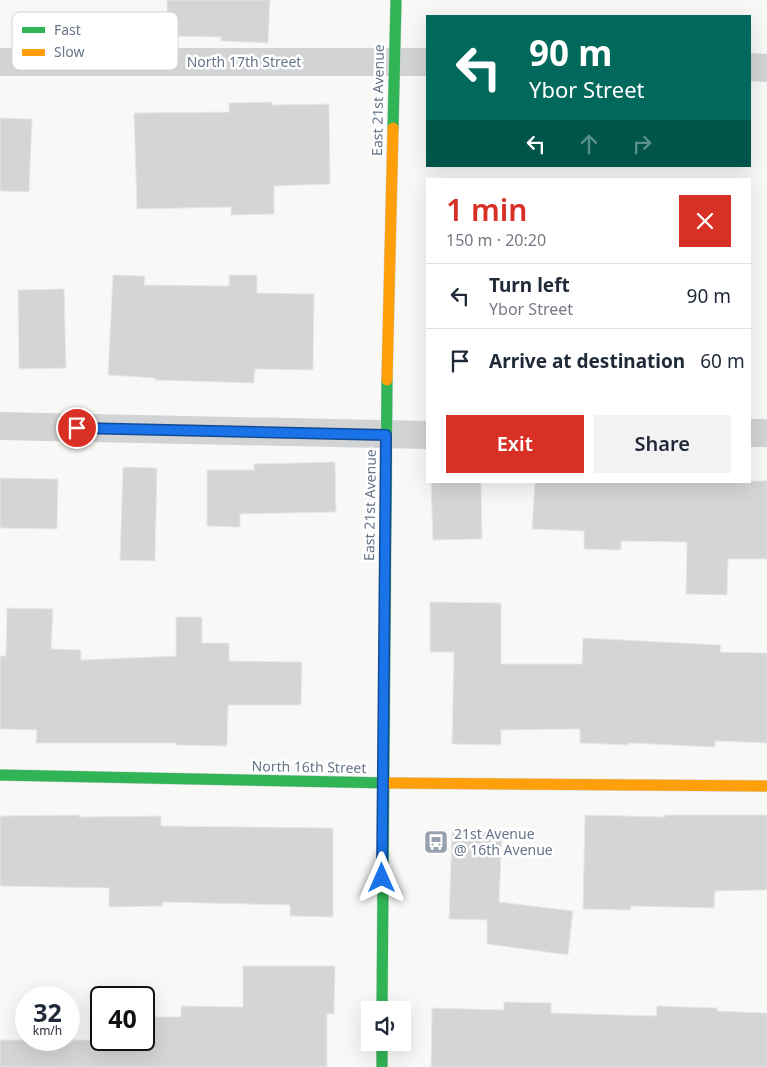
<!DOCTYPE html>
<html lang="en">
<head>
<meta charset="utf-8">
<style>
  body { margin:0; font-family:"Noto Sans",sans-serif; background:#f2f2f3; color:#1f2937; height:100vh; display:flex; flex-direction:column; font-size:19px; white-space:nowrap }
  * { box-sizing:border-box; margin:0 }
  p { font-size:16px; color:#747a83 }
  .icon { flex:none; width:28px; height:28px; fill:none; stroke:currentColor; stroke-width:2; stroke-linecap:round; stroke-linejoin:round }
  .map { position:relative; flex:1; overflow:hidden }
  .panel { position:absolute; left:426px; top:178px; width:325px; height:305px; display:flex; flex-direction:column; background:#fff; border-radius:0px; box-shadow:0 5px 20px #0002 }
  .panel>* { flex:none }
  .hud { position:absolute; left:426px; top:15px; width:325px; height:152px; border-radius:0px; box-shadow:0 5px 20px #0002; background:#00695c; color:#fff; overflow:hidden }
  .controls { position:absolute; left:361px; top:1001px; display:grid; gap:10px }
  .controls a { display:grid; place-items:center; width:50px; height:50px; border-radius:0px; background:#fff; box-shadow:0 5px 20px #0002; font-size:25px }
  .speed { position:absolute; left:15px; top:986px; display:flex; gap:10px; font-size:25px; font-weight:700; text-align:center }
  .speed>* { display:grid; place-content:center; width:65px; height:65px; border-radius:50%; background:#fff; box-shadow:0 5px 20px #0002; line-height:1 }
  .speed small { font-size:12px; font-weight:400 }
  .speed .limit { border:2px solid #111; border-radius:8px; background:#fff; color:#111 }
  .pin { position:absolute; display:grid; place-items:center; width:42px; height:42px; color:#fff; margin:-21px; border:2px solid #fff; border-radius:50%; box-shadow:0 1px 5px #0007 }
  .me { position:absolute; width:55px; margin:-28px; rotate:0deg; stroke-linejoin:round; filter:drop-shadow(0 0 4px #0008) }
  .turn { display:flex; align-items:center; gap:18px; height:105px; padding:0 20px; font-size:22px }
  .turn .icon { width:65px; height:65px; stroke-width:2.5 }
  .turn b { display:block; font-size:35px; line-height:42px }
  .lanes { display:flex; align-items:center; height:48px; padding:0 20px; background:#0003; justify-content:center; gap:25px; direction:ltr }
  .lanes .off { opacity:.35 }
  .round { display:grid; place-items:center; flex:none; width:52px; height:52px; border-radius:0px; background:#f2f2f3 }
  .overview { display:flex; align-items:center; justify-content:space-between; height:85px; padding:0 20px }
  h1 { font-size:30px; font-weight:600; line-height:38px; color:#d93025 }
  .button { display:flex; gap:10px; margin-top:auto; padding:10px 20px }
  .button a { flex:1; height:58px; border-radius:0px; background:#d93025; color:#fff; font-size:20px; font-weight:600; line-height:58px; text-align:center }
  .button a+a { background:#f2f2f3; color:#1f2937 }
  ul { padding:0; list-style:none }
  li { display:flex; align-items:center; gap:15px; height:65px; padding:0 20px; border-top:1px solid #e0e1e3 }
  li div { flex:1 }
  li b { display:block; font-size:19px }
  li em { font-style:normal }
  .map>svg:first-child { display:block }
</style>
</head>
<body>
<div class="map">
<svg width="767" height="1067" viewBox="0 0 767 1067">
  <rect width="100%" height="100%" fill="#f8f8f7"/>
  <g fill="#d4d5d5" stroke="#e8e8e6">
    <path d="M 167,0 L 270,0 L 268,43 L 221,41 L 221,37 L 167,36 Z"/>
    <path d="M 272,102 L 272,105 L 329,104 L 330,184 L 274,186 L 274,214 L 231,215 L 231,207 L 137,209 L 134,113 L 229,112 L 229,103 Z"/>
    <path d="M 0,118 L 32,119 L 29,192 L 0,191 Z"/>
    <path d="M 113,275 L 145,276 L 144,285 L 229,286 L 229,275 L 257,275 L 257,293 L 314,294 L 313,370 L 255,369 L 254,383 L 155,380 L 155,378 L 108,375 Z"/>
    <path d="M 64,289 L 66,368 L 19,369 L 18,290 Z"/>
    <path d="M 335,462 L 336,512 L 240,514 L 240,527 L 207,526 L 207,470 L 254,470 L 254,464 Z"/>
    <path d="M 123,467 L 157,468 L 155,561 L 120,560 Z"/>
    <path d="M 0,478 L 58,479 L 57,529 L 0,528 Z"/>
    <path d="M 431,481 L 481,481 L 482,539 L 433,540 Z"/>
    <path d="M 535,481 L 767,481 L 767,559 L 728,559 L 727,595 L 686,594 L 687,542 L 621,541 L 621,550 L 584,549 L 584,531 L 532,529 Z"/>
    <path d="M 430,602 L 501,603 L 501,664 L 582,664 L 583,638 L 721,645 L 720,652 L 767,653 L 767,743 L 715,741 L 715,747 L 629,743 L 629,745 L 580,743 L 580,729 L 501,730 L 501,745 L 452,744 L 454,652 L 430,652 Z"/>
    <path d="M 7,608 L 53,609 L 51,649 L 81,650 L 81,660 L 176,656 L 176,617 L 202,617 L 202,643 L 229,643 L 229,661 L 302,662 L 301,705 L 228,705 L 227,746 L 176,745 L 176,743 L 36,743 L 37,730 L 0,729 L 0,656 L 6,656 Z"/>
    <path d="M 79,815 L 79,817 L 161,816 L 161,826 L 333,828 L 333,917 L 290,916 L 290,905 L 163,902 L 163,906 L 109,907 L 109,888 L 0,886 L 0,816 Z"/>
    <path d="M 585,815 L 665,817 L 665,815 L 767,815 L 767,890 L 715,891 L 714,908 L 631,906 L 631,910 L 583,909 Z"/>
    <path d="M 452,832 L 502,833 L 499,902 L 573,911 L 568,955 L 487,944 L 487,920 L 449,919 Z"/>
    <path d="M 243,966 L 335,966 L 334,1014 L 327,1014 L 327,1067 L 0,1067 L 0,1040 L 144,1040 L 144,1017 L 181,1017 L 181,1006 L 243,1007 Z"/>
    <path d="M 504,1002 L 551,1003 L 551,1013 L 656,1016 L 657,1006 L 717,1008 L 717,1011 L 767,1013 L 767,1067 L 431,1067 L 432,1008 L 504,1010 Z"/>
  </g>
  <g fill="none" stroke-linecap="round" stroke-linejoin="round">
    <defs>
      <g id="fast">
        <path d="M 393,128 L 396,0"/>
        <path d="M 0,775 L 389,783"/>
        <path d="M 382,1010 L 387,380"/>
        <path d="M 382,1042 L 382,1067"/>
      </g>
      <g id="slow">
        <path d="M 387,380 L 393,128"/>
        <path d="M 389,783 L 767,786"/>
      </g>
    </defs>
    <use href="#fast" stroke="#d3d5d7" stroke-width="12"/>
    <use href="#slow" stroke="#d3d5d7" stroke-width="12"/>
    <g stroke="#d2d3d4" stroke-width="28">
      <path d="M 0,62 L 428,62"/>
      <path d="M 750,67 L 767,68"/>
      <path d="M 0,426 L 428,435"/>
      <path d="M 750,433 L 767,433"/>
    </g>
    <use href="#fast" stroke="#30b455" stroke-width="11"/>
    <use href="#slow" stroke="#ff9f0a" stroke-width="11"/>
  </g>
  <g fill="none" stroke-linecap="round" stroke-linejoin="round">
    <defs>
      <path id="route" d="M 77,428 L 386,435 L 382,878"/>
    </defs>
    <use href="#route" stroke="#114b97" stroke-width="12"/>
    <use href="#route" stroke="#1a73e8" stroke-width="9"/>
  </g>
  <defs>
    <symbol id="bus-square" viewBox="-11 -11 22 22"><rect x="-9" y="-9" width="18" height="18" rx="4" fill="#99a2b0" stroke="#fff"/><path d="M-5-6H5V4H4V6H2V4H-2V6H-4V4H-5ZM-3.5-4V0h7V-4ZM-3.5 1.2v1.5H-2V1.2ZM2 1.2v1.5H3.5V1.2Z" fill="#fff"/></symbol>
  </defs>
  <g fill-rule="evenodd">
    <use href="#bus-square" x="422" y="828" width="28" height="28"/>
  </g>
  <g text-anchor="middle" stroke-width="5" stroke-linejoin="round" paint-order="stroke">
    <g font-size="14" fill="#667489" stroke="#fff">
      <text x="244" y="67">North 17th Street</text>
      <text transform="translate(378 100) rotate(-89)" y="5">East 21st Avenue</text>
      <text transform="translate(370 505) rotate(-89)" y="5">East 21st Avenue</text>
      <text transform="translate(309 767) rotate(1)" y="5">North 16th Street</text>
    </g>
    <g font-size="14" fill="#667489" stroke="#fff" text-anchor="start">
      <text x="454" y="839">21st Avenue<tspan x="454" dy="16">@ 16th Avenue</tspan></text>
    </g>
  </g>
  <rect x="12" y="12" width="166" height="58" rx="8" fill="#fff" stroke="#d1d5dc" stroke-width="1"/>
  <rect x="22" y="27" width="23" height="6" fill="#30b455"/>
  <rect x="22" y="49" width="23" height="7" fill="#ff9f0a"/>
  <g font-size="14" fill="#667489">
    <text x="54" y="35">Fast</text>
    <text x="54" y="57">Slow</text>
  </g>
</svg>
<div class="controls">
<a><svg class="icon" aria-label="sound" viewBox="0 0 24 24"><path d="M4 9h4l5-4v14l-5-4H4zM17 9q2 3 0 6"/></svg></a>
</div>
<div class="speed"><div>32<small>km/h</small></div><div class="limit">40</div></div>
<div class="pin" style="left:77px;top:428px;background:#d93025"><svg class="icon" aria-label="arrive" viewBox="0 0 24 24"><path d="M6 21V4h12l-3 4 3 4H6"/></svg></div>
<svg class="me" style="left:382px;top:878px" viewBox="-20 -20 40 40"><path d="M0-17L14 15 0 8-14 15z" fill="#1a73e8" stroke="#fff" stroke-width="4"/></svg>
<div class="hud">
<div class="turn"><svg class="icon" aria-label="left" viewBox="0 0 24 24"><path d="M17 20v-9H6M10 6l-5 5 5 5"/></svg><div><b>90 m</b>Ybor Street</div></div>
<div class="lanes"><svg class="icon" aria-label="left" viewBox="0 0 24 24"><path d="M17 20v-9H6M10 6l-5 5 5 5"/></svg><svg class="icon off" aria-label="ahead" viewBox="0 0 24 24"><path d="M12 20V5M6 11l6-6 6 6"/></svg><svg class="icon off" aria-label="right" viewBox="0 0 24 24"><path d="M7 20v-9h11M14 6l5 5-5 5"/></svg></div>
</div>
<section class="panel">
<div class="overview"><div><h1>1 min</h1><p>150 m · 20:20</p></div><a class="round" style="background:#d93025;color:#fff"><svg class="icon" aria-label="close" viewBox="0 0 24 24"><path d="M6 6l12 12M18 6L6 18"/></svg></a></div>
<ul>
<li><svg class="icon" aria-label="left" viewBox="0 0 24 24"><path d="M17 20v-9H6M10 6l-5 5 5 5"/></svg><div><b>Turn left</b><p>Ybor Street</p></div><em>90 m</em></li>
<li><svg class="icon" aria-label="arrive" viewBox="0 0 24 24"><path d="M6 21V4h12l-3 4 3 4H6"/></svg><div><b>Arrive at destination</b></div><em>60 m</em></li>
</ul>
<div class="button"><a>Exit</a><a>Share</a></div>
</section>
</div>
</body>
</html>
